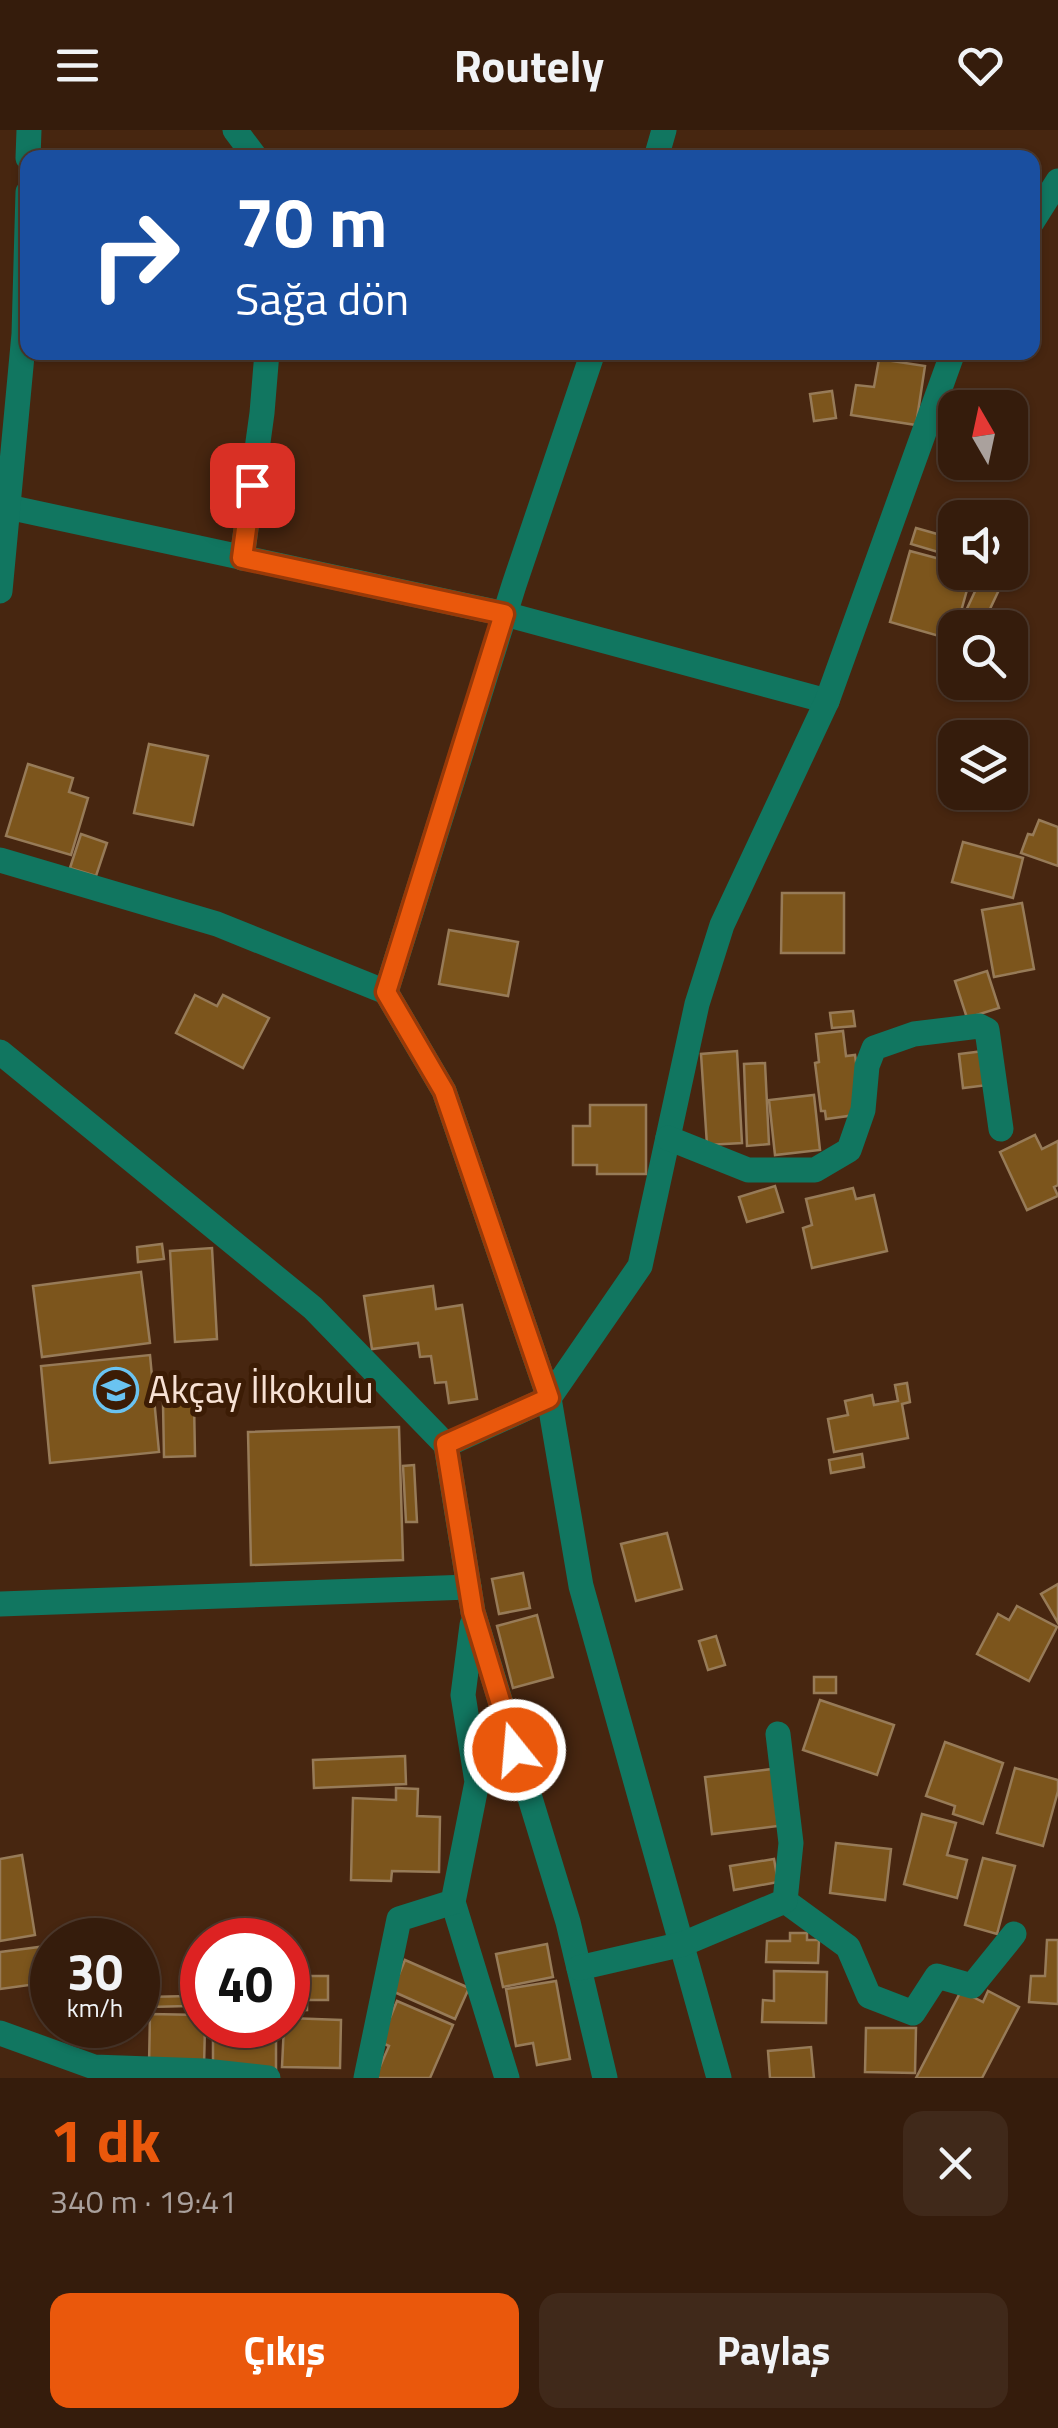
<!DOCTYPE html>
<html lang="tr">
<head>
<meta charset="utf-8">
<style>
  body { margin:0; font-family:"Titillium Web",sans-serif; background:#40291a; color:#f1f3f6; height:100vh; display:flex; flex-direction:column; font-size:38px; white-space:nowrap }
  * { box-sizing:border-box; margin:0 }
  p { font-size:32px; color:#aaa19d }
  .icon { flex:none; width:55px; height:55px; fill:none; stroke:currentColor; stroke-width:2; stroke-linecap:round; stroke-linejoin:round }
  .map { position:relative; height:1948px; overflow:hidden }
  .side { display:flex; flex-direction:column; background:#351c0c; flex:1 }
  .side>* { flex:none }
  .hud { position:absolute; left:20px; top:20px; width:1020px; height:210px; border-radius:20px; box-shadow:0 2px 8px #0004,0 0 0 2px #4f3a2d; background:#1a4fa0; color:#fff; overflow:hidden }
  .needle { width:65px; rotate:351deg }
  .fabs { position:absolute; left:938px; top:260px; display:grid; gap:20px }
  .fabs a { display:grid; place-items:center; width:90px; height:90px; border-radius:20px; background:#351c0c; box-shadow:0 2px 8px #0004,0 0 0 2px #4f3a2d; font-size:50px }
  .speed { position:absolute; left:30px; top:1788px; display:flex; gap:20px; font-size:50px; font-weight:700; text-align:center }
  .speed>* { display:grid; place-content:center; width:130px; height:130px; border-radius:50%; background:#351c0c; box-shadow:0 2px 8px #0004,0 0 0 2px #4f3a2d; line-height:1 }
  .speed small { font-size:25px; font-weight:400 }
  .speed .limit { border:15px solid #d22; background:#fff; color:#111 }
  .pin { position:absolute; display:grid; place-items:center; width:85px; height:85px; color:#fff; margin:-42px; border-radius:20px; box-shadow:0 5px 15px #0006 }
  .me { position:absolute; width:110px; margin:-55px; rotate:343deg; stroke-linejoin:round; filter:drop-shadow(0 0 8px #0008) }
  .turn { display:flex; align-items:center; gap:35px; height:210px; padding:0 50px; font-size:45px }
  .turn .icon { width:130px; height:130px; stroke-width:2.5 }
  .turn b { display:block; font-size:70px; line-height:85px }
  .round { display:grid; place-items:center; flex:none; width:105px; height:105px; border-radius:20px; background:#40291a }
  .summary { display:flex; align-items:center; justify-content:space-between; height:170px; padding:0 50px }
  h1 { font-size:60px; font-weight:700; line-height:75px; color:#ea580c }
  .action { display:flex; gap:20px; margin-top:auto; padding:20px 50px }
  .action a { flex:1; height:115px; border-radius:20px; background:#ea580c; color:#fff; font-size:40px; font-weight:700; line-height:115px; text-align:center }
  .action a+a { background:#40291a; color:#f1f3f6 }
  header { display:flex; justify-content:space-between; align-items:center; height:130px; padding:0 50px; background:#351c0c; font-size:45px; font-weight:700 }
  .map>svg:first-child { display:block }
</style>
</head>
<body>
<header><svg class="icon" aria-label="menu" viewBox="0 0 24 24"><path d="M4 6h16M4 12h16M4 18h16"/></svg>Routely<svg class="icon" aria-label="heart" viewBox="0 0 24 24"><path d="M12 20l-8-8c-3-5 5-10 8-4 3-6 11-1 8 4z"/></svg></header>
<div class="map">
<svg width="1058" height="1948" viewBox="0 0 1058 1948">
  <rect width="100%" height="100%" fill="#472610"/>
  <g fill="#7c551c" stroke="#977b58" stroke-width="2.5">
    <path d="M 879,229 L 925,236 L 916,295 L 851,285 L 856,255 L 874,257 Z"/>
    <path d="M 832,261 L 836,288 L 814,291 L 810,264 Z"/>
    <path d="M 916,398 L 955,409 L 955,427 L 911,414 Z"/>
    <path d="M 910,421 L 955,433 L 955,442 L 972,442 L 953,510 L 890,492 Z"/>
    <path d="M 984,442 L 994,442 L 1005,447 L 981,498 L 958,498 Z"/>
    <path d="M 149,614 L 208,626 L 193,695 L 134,683 Z"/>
    <path d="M 28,634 L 73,648 L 69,662 L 88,668 L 71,725 L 6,706 Z"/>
    <path d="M 1039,690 L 1058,697 L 1058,736 L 1021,723 L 1028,704 L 1033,705 Z"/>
    <path d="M 81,704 L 107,713 L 96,746 L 70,738 Z"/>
    <path d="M 963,712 L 1023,728 L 1013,768 L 952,752 Z"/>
    <path d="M 782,763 L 844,763 L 844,823 L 781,823 Z"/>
    <path d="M 1022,773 L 1034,839 L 994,847 L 982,780 Z"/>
    <path d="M 449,800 L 518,812 L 508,866 L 439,854 Z"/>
    <path d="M 987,841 L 999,878 L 967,888 L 955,851 Z"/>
    <path d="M 195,865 L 217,876 L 223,865 L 269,888 L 243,938 L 176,903 Z"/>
    <path d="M 853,881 L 855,896 L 832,898 L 830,883 Z"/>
    <path d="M 843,901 L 846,926 L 855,925 L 861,967 L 855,985 L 826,989 L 825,981 L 821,981 L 815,933 L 819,932 L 816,904 Z"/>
    <path d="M 737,921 L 742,1013 L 707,1015 L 701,924 Z"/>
    <path d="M 984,921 L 988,955 L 963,958 L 959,924 Z"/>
    <path d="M 765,933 L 769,1014 L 747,1016 L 744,934 Z"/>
    <path d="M 814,965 L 820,1020 L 775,1025 L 769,970 Z"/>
    <path d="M 590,975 L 646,975 L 646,1044 L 597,1044 L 597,1035 L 573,1035 L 573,996 L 590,996 Z"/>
    <path d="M 1035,1005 L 1042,1019 L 1058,1011 L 1058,1055 L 1054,1057 L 1058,1066 L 1027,1080 L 1000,1022 Z"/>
    <path d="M 775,1056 L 783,1082 L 747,1092 L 739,1067 Z"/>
    <path d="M 853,1058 L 856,1069 L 874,1065 L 887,1121 L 812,1138 L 803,1098 L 812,1095 L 806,1069 Z"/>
    <path d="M 162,1114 L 164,1129 L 138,1132 L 137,1117 Z"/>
    <path d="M 212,1118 L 217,1209 L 175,1212 L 170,1121 Z"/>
    <path d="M 141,1142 L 150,1213 L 42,1227 L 33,1156 Z"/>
    <path d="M 433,1156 L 436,1179 L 462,1175 L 477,1269 L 449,1273 L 446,1252 L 435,1253 L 431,1226 L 420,1227 L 418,1213 L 372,1219 L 364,1166 Z"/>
    <path d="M 150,1225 L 159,1322 L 50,1333 L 41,1236 Z"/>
    <path d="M 907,1253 L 910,1272 L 902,1274 L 908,1308 L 834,1322 L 828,1289 L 848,1285 L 845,1271 L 872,1265 L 874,1275 L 898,1271 L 895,1255 Z"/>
    <path d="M 194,1272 L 195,1326 L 164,1327 L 163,1273 Z"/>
    <path d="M 399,1297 L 403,1430 L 251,1435 L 248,1302 Z"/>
    <path d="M 862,1324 L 864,1337 L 831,1343 L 829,1330 Z"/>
    <path d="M 414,1335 L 417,1392 L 406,1392 L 403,1336 Z"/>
    <path d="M 667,1403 L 682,1459 L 636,1471 L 621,1414 Z"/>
    <path d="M 523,1443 L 530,1478 L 499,1484 L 492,1449 Z"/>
    <path d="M 1058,1454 L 1058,1493 L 1041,1464 Z"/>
    <path d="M 1017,1476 L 1057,1497 L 1029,1551 L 977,1524 L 998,1484 L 1009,1490 Z"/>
    <path d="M 537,1485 L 553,1547 L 513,1558 L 497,1496 Z"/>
    <path d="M 716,1506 L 725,1535 L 708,1540 L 699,1511 Z"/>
    <rect x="814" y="1547" width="22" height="16"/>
    <path d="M 820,1570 L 894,1595 L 877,1645 L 803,1620 Z"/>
    <path d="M 945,1612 L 1003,1633 L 983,1694 L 953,1684 L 955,1676 L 926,1666 Z"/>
    <path d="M 405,1626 L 406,1654 L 314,1658 L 313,1630 Z"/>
    <path d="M 1015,1638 L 1058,1650 L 1058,1661 L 1043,1716 L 997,1703 Z"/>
    <path d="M 772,1639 L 778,1696 L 712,1704 L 705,1647 Z"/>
    <path d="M 396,1658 L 418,1659 L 417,1686 L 440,1687 L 439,1742 L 392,1741 L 391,1751 L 351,1750 L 353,1668 L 396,1670 Z"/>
    <path d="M 922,1684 L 956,1693 L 947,1725 L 967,1730 L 957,1768 L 904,1754 Z"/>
    <path d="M 836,1713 L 891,1719 L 885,1770 L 830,1763 Z"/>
    <path d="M 22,1725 L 35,1805 L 0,1811 L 0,1729 Z"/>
    <path d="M 983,1728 L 1015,1736 L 997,1804 L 965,1795 Z"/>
    <path d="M 774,1729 L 778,1752 L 734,1760 L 730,1736 Z"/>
    <path d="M 790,1803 L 807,1803 L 807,1810 L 819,1810 L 818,1833 L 766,1832 L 767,1811 L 790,1811 Z"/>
    <path d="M 1047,1810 L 1058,1810 L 1058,1874 L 1029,1872 L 1031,1846 L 1045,1846 Z"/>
    <path d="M 547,1814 L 553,1847 L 503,1857 L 496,1824 Z"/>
    <path d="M 39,1817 L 44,1853 L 0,1859 L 0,1822 Z"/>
    <path d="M 405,1830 L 469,1858 L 455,1889 L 392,1861 Z"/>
    <path d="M 774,1841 L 827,1842 L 826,1893 L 762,1892 L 763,1870 L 774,1871 Z"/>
    <path d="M 304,1846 L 328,1846 L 328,1870 L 307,1870 L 307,1880 L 288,1881 L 288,1860 L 304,1860 Z"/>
    <path d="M 556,1851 L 570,1929 L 537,1935 L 533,1913 L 516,1916 L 506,1859 Z"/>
    <path d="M 961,1861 L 983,1872 L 988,1861 L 1019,1877 L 982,1948 L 916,1948 Z"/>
    <path d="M 188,1866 L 188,1876 L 149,1877 L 148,1867 Z"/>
    <path d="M 397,1871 L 453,1895 L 430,1948 L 375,1948 L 389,1916 L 380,1912 Z"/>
    <path d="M 150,1884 L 202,1885 L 202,1895 L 205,1895 L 204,1937 L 149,1936 Z"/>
    <path d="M 288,1888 L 341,1890 L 340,1938 L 282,1937 L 284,1895 L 288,1895 Z"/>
    <path d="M 866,1898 L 916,1898 L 915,1943 L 865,1942 Z"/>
    <rect x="213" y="1899" width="63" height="40"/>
    <path d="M 811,1917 L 814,1948 L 770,1948 L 768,1921 Z"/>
  </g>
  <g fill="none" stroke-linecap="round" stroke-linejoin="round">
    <g stroke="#117660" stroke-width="25">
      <path d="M 235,0 L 256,28"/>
      <path d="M 28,28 L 29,0"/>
      <path d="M 656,28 L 664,0"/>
      <path d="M 1032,92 L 1058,51"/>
      <path d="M 8,377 L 505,484 L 827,571"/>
      <path d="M 242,428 L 262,283 L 267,222"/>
      <path d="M 0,461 L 24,204 L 28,62"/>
      <path d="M 0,730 L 217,794 L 386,862 L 444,961 L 549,1268 L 640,1136 L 697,874 L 722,795 L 827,571 L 953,222"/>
      <path d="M 386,862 L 514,455 L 593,222"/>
      <path d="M 0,922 L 313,1178 L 446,1315 L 473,1482 L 568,1792 L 605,1948"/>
      <path d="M 668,1008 L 748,1040 L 815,1040 L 849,1020 L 863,980 L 867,936 L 874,918 L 914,904 L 979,896 L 987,900 L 1001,999"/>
      <path d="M 446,1315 L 549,1268 L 581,1456 L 719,1948"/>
      <path d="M 0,1474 L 469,1457"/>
      <path d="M 785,1771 L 848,1817 L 869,1866 L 913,1883 L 937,1846 L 972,1856 L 1014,1804"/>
      <path d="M 453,1772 L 507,1948"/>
      <path d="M 579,1838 L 683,1814 L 785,1771 L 791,1713 L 778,1604"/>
      <path d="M 0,1903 L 94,1937 L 205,1941 L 268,1948"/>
      <path d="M 366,1948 L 399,1789 L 453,1772 L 477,1652 L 463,1565 L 472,1495"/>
    </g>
  </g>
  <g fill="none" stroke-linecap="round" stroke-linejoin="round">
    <defs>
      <path id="route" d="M 252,355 L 242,428 L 504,484 L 386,862 L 444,961 L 549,1268 L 446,1314 L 473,1482 L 515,1620"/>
    </defs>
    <use href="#route" stroke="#983908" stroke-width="25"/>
    <use href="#route" stroke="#ea580c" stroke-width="18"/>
  </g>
  <defs>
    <symbol id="school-ring" viewBox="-11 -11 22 22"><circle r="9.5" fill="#3c1c05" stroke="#6ac3f1" stroke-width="1.5"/><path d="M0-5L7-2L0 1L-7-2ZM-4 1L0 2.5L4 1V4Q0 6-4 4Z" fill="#6ac3f1"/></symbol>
  </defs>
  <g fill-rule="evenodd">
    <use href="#school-ring" x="91" y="1235" width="50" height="50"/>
  </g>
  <g text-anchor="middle" stroke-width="10" stroke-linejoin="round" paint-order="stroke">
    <g font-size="38" fill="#f7e1d4" stroke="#3c1c05" text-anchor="start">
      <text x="148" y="1273">Akçay İlkokulu</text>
    </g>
  </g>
</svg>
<div class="fabs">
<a><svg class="needle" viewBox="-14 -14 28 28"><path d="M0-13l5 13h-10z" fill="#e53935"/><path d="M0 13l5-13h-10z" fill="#aaa19d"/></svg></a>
<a><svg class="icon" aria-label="sound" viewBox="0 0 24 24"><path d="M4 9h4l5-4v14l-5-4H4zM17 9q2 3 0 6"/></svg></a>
<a><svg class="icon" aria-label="search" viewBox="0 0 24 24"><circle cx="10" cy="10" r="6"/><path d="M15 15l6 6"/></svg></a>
<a><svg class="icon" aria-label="layers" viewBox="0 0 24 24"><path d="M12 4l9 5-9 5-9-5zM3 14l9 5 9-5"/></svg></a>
</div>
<div class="speed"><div>30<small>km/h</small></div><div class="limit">40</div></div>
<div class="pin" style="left:252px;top:355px;background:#d93025"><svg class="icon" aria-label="arrive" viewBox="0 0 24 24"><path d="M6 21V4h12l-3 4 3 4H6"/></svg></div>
<svg class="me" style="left:515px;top:1620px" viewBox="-20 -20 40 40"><circle r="17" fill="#ea580c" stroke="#fff" stroke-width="3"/><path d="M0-11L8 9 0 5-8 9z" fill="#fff"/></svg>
<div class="hud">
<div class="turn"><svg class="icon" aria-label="right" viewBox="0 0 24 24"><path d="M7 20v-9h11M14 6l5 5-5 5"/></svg><div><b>70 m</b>Sağa dön</div></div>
</div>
</div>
<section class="side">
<div class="summary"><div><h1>1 dk</h1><p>340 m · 19:41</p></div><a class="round"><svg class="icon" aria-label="close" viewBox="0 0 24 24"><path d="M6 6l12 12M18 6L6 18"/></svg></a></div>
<div class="action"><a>Çıkış</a><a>Paylaş</a></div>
</section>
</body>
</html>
